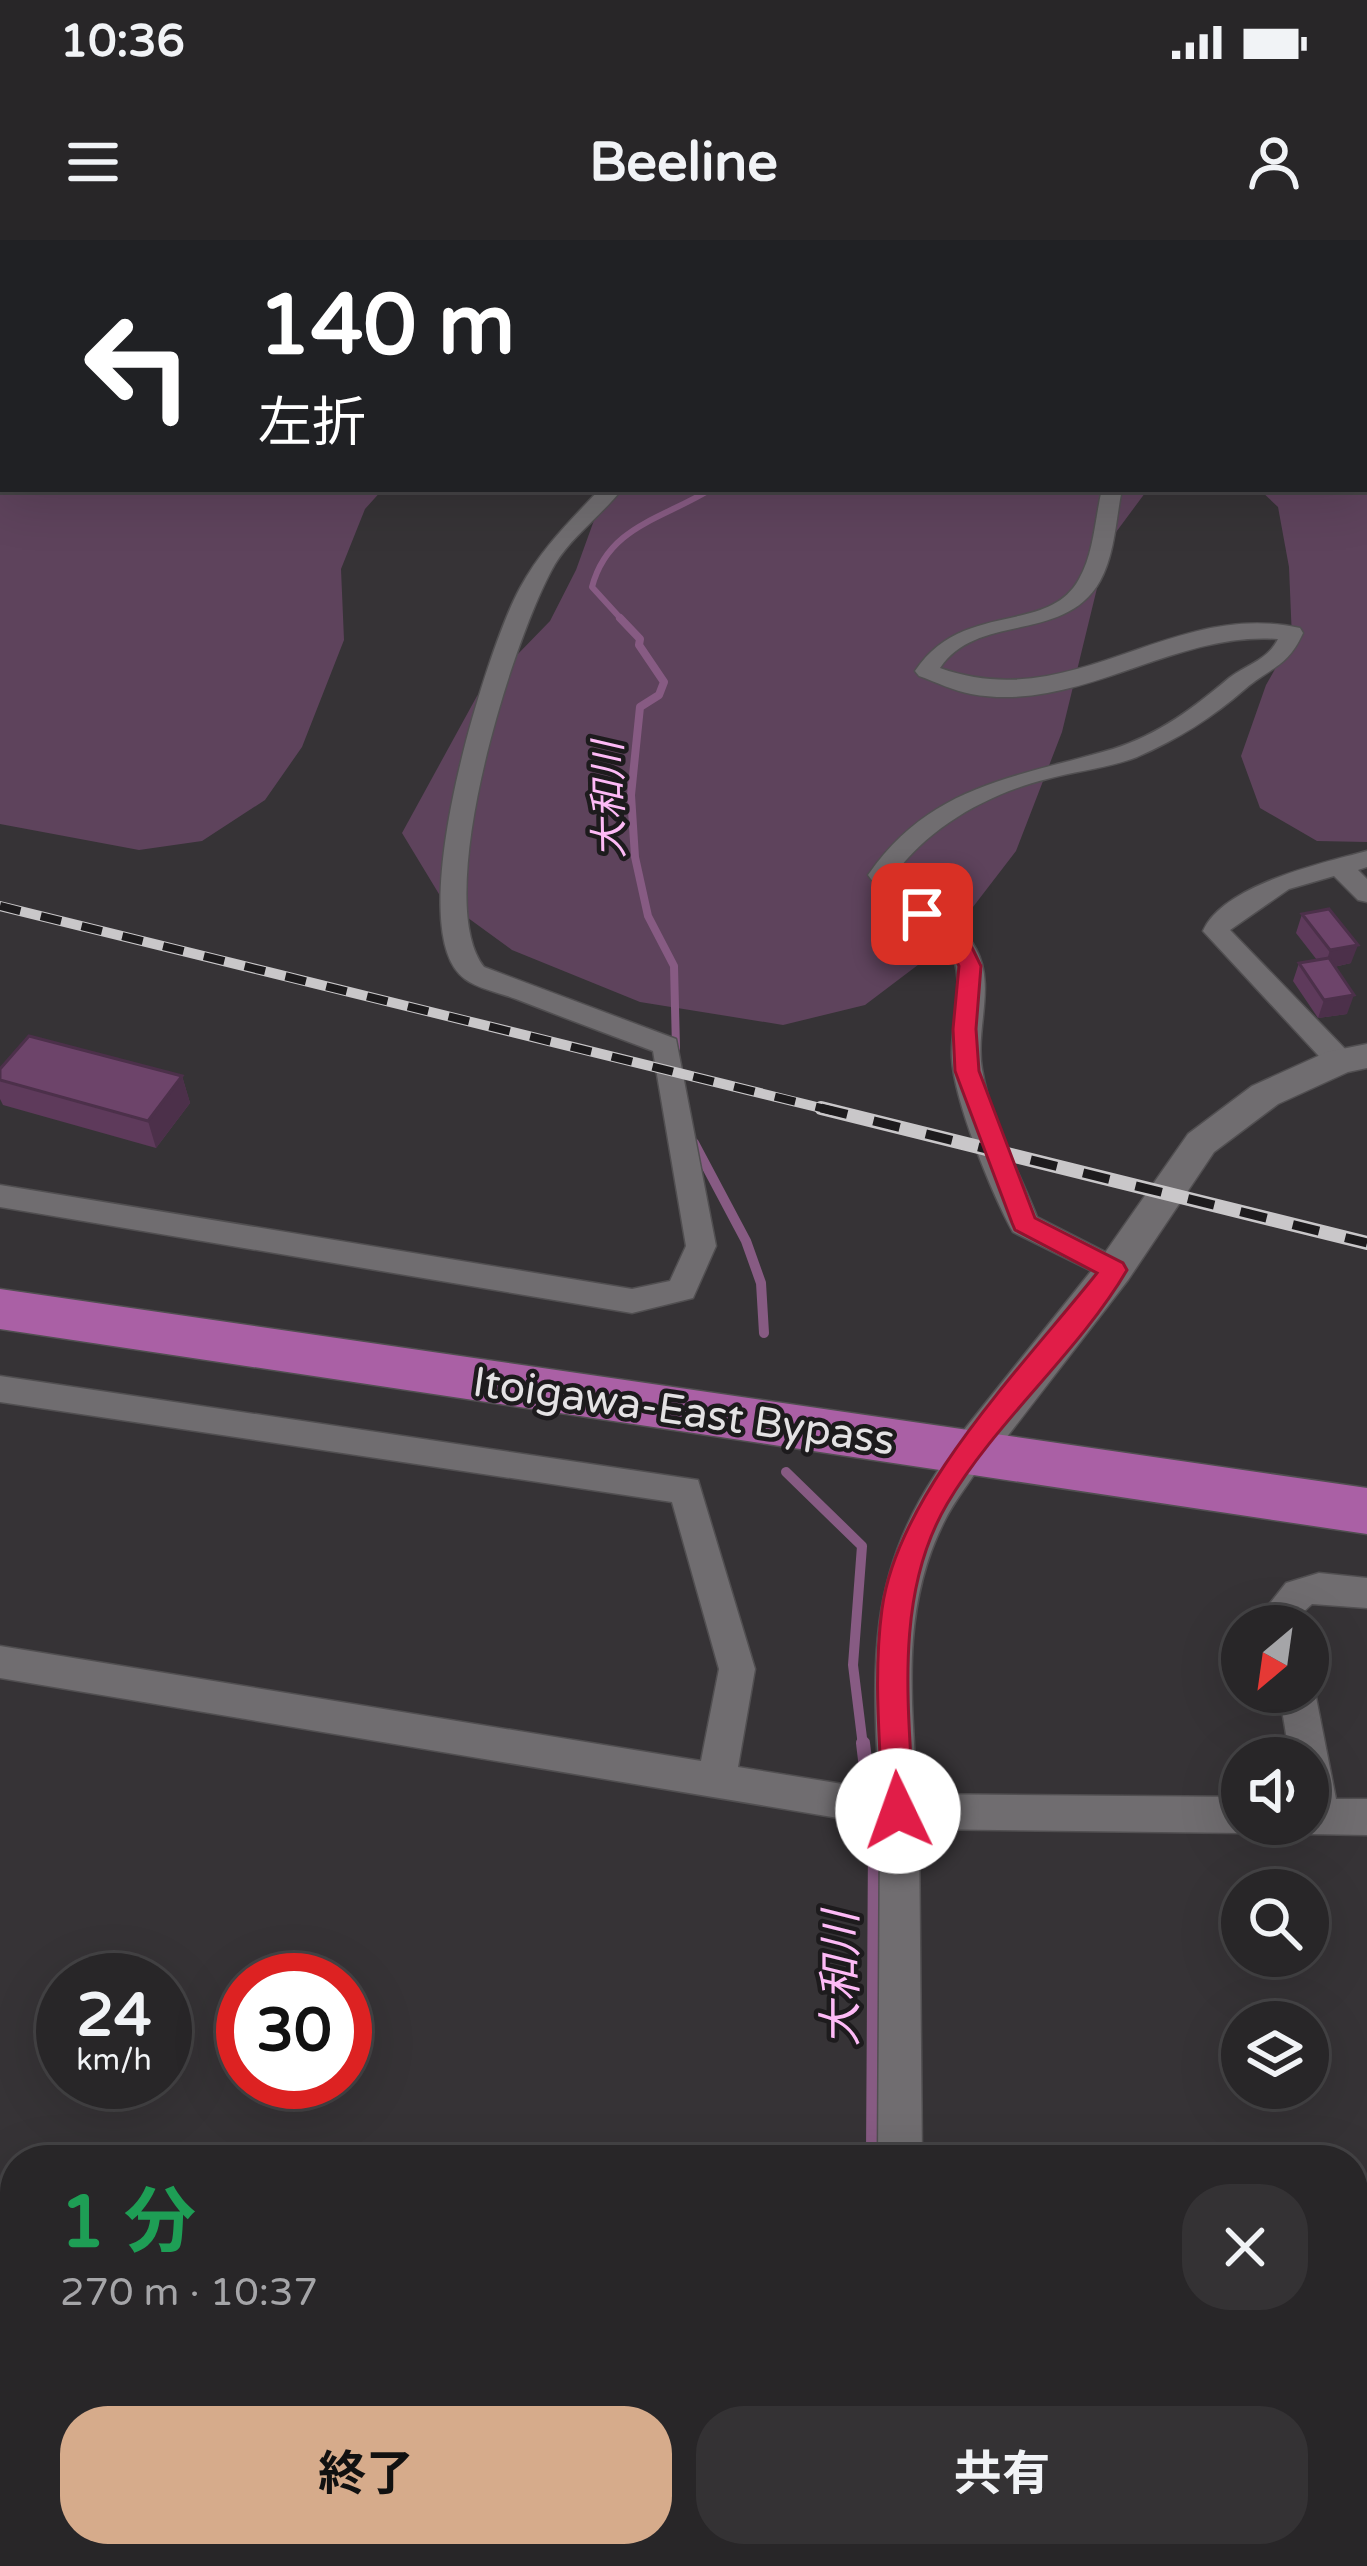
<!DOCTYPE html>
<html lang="ja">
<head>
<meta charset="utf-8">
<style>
  body { margin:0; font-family:"Varela Round","Noto Sans JP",sans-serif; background:#343234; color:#f1f3f6; height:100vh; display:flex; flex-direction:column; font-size:45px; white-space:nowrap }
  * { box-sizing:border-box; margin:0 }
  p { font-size:39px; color:#a5a5a8 }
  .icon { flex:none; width:66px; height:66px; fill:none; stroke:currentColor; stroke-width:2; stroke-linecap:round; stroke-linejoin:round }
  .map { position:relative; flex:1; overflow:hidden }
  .drawer { position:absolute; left:0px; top:1905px; width:1368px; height:423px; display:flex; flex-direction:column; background:#282628; border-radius:48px 48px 0 0; box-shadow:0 12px 48px #0002,0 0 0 3px #444345 }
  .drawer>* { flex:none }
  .banner { position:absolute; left:0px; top:0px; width:1368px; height:252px; box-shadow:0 12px 48px #0002,0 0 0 3px #444345; background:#202124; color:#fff; overflow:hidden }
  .needle { width:78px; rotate:209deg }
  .fabs { position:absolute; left:1221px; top:1365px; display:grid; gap:24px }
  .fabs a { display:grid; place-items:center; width:108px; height:108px; border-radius:50%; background:#282628; box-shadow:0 12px 48px #0002,0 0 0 3px #444345; font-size:60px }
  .speed { position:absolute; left:36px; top:1713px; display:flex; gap:24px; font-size:60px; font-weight:700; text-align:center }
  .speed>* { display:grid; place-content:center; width:156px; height:156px; border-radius:50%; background:#282628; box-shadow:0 12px 48px #0002,0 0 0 3px #444345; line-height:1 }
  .speed small { font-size:30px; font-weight:400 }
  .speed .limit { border:18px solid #d22; background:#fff; color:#111 }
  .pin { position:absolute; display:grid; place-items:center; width:102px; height:102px; color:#fff; margin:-51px; border-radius:24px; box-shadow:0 6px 18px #0006 }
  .me { position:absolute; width:132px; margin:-66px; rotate:357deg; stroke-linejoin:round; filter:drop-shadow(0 0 9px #0008) }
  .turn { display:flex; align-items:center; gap:42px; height:252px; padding:0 60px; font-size:54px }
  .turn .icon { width:156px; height:156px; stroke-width:2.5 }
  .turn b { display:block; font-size:84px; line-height:102px }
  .round { display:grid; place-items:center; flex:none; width:126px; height:126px; border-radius:48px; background:#343234 }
  .head { display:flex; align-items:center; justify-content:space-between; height:204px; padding:0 60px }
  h1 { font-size:72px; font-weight:700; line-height:90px; color:#1e9e55 }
  .cta { display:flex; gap:24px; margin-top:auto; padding:24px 60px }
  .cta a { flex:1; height:138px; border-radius:48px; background:#d6ab8b; color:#111; font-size:48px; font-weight:700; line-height:138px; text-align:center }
  .cta a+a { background:#343234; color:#f1f3f6 }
  .status { display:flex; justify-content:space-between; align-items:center; height:84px; padding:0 60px; background:#282628; direction:ltr }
  .status svg { height:33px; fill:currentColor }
  header { display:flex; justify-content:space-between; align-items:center; height:156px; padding:0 60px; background:#282628; font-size:54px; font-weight:700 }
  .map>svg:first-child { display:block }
</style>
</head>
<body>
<div class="status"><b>10:36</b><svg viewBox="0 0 49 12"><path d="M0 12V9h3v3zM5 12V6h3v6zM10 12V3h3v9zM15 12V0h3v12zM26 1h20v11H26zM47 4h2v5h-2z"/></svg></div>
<header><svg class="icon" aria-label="menu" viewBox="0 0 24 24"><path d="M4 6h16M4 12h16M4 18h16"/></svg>Beeline<svg class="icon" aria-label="person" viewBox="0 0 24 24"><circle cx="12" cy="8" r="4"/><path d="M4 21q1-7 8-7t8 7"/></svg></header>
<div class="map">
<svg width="1367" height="2326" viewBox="0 0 1367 2326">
  <rect width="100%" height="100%" fill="#363336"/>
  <g fill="#5e435c">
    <path d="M 0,0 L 1367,0 L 1367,602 L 1317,601 L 1260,568 L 1241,516 L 1266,445 L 1292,399 L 1289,327 L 1278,267 L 1259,249 L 1365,249 L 1365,3 L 3,3 L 3,249 L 383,249 L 365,269 L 341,329 L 344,400 L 302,507 L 265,560 L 202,601 L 139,610 L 0,584 Z"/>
    <path d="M 596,249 L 1148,249 L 1108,303 L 1062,492 L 1016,611 L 943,706 L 865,765 L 783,785 L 640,762 L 512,710 L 442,659 L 402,593 L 477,456 L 550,381 L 576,330 L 597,272 Z"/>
  </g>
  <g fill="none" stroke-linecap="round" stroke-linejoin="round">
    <path stroke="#875b83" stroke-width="6" d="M 623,381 L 592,347 C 608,286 663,279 711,249"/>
    <path stroke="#875b83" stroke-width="8" d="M 620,378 L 640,399 L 639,405 L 664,442 L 659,455 L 640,467 L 631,555 L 635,617 L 648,676 L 674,726 L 676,808"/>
    <g stroke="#875b83" stroke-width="10">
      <path d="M 694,903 L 746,1001 L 761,1043 L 764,1093"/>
      <path d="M 786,1232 L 862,1306 L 853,1425 L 863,1506"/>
    </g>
    <g stroke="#875b83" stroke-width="14">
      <path d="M 863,1503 L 875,1604 L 873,1914 L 877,1920"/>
      <path d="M 1353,2071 L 1367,2073"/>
    </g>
    <defs>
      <g id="minor">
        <rect x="573" y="0" width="18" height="3"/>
        <path d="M 1007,0 L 1026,0 L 1028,3 L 1009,3 Z"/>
        <path d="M 600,249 L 622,249 C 602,275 572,296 555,324 C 514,395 430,659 484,727 L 676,799 L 716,1006 L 693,1058 L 632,1073 L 0,967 L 0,945 L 632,1049 L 670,1041 L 686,1006 L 653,811 C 607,794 562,777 516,759 C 501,753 478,749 465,739 C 398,692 486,410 520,348 C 541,309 570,281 600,249 Z"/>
        <path d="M 1102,249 L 1122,249 C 1116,278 1115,314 1100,341 C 1065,404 977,372 940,428 C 1073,476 1170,359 1300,388 L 1303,393 C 1287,428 1272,426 1245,449 C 1212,478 1178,499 1137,517 C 1109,528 1076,531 1047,539 C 988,554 930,586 894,635 C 915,667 958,674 976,709 C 996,746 975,789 982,829 C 990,880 1018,929 1037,977 L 1125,1022 L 1130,1030 L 1125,1038 L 1114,1042 L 1013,992 C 992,954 954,861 952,818 C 950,785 965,749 953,717 C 941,688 890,668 868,635 C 931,544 1015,538 1113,509 C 1158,495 1195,467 1229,438 C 1247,424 1268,420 1278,399 C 1172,391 1078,474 971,454 C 954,451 936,442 919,436 L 915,431 C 963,359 1048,396 1079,339 C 1094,313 1095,278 1102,249 Z"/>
        <path d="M 1367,611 L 1367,627 L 1358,630 L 1367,639 L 1367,662 L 1358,660 L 1334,636 L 1289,649 L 1230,690 L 1350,814 L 1354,821 L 1340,831 L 1330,828 L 1203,691 C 1223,645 1322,623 1367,611 Z"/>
        <path d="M 0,1136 L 698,1240 L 755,1429 L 738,1527 L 879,1550 C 873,1431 866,1340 935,1235 C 948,1216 958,1194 983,1202 L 988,1212 C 975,1237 955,1258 943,1284 C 900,1371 912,1460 917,1554 L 1242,1557 L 1242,1584 L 1257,1584 L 1242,1593 L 919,1589 L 922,1920 L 878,1920 L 880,1585 L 0,1438 L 0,1406 L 701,1521 L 719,1429 L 672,1262 L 0,1162 Z"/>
        <path d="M 1319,1333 L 1367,1338 L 1367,1368 L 1312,1364 L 1300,1375 L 1302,1386 L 1266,1386 L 1263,1372 L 1286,1343 Z"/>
        <path d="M 1308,1440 L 1315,1452 L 1336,1559 L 1367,1559 L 1367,1595 L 1308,1594 L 1292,1584 L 1308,1584 L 1308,1518 L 1290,1518 L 1279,1452 L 1308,1452 Z"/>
        <rect x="0" y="1948" width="15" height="44"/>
        <path d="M 1353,2025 L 1367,2027 L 1367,2071 L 1353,2069 Z"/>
        <rect x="876" y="2313" width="48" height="13"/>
      </g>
      <path id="tertiary" d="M 1367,804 L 1367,828 L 1348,832 L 1278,864 L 1214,912 L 1128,1040 L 986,1224 L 971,1229 L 956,1224 L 950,1212 L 956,1200 L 1100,1020 L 1188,894 L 1252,846 L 1327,812 Z"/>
      <path id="trunk" d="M 0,1049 L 1367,1248 L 1367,1294 L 0,1089 Z"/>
    </defs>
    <use href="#minor" stroke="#514f51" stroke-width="3"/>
    <use href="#tertiary" stroke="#514f51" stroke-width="3"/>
    <use href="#trunk" stroke="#514f51" stroke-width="3"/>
    <use href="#minor" fill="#706d70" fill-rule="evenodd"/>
    <use href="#tertiary" fill="#706d70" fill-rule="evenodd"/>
    <use href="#trunk" fill="#aa60a5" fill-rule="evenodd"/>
    <defs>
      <path id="rail-far2" d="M 0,666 L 833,871"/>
      <path id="rail-far1" d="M 821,868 L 1367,1003"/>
      <g id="rail">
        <path d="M 0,2026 L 15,2025"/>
        <path d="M 0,2052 L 15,2052"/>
        <path d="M 1353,2109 L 1367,2112"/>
        <path d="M 1353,2140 L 1367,2143"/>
      </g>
    </defs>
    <use href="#rail-far2" stroke="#c9c7c9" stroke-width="10"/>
    <use href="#rail-far1" stroke="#c9c7c9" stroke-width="14"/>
    <use href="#rail" stroke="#c9c7c9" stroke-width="16"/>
    <use href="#rail-far2" stroke="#1d1b1d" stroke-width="8" stroke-dasharray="21" stroke-linecap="butt"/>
    <use href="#rail-far1" stroke="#1d1b1d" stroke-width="9" stroke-dasharray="27" stroke-linecap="butt"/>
    <use href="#rail" stroke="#1d1b1d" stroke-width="12" stroke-dasharray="34" stroke-linecap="butt"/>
  </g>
  <g fill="#5e3a5b">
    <path d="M 1302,674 L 1351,723 L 1334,727 L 1347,774 L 1318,778 L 1293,741 L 1299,723 L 1317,720 L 1296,693 Z"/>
    <path d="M 0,829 L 182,836 L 190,863 L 156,908 L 3,865 L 0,859 Z"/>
  </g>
  <g fill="#4c304a">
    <path d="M 1358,705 L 1351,723 L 1324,729 L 1330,710 Z"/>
    <path d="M 1354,755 L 1347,774 L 1318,778 L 1324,760 Z"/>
    <path d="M 182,836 L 190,863 L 156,908 L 148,881 Z"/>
  </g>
  <g fill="#6d446a" stroke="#4c304a" stroke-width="3">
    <path d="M 1329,669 L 1358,705 L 1330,710 L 1302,674 Z"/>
    <path d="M 1329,718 L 1354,755 L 1324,760 L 1299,723 Z"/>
    <path d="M 29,796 L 182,836 L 148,881 L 0,840 L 0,829 Z"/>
  </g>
  <path fill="#e11d48" stroke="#92132f" stroke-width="3" d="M 922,668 L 965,693 L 981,726 L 976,789 L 979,831 L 1035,978 L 1123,1023 L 1127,1030 C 1079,1112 995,1182 947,1264 C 893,1356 909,1470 914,1571 L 910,1581 L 898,1586 L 887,1581 L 883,1571 C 880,1504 873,1436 882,1369 C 898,1252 1024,1125 1097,1033 L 1015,990 L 1012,983 L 955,831 L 953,789 L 959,726 L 947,702 L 912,674 Z"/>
  <g text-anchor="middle" stroke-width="9" stroke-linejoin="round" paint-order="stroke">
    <g font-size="39" font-style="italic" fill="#fdbaf6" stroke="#1d1b1d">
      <text transform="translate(608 560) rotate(-91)" y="14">大和川</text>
    </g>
    <g font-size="42" fill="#e4e2e4" stroke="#1d1b1d">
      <text transform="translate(684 1170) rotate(8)" y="15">Itoigawa-East Bypass</text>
    </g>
    <g font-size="45" font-style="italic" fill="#fdbaf6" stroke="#1d1b1d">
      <text transform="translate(840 1739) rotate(-90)" y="16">大和川</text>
    </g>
  </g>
</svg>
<div class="fabs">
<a><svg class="needle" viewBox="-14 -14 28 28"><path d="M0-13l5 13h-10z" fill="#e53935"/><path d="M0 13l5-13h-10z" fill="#a5a5a8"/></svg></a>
<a><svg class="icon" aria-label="sound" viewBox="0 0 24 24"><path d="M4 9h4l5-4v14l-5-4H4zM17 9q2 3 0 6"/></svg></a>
<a><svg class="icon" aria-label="search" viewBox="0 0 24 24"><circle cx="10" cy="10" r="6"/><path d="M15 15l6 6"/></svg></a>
<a><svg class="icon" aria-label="layers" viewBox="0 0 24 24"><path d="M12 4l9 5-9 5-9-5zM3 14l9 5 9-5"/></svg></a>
</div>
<div class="speed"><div>24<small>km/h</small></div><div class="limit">30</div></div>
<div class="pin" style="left:922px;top:674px;background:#d93025"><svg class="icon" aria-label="arrive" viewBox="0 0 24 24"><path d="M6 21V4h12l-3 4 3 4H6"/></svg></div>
<svg class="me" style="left:898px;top:1571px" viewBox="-20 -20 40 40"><circle r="19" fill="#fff"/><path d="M0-13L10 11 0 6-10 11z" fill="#e11d48"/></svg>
<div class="banner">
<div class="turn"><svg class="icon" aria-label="left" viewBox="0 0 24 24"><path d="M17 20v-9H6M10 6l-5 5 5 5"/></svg><div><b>140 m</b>左折</div></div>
</div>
<section class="drawer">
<div class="head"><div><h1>1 分</h1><p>270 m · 10:37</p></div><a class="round"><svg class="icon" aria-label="close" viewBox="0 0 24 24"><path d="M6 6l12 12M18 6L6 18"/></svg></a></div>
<div class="cta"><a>終了</a><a>共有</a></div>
</section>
</div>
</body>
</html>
